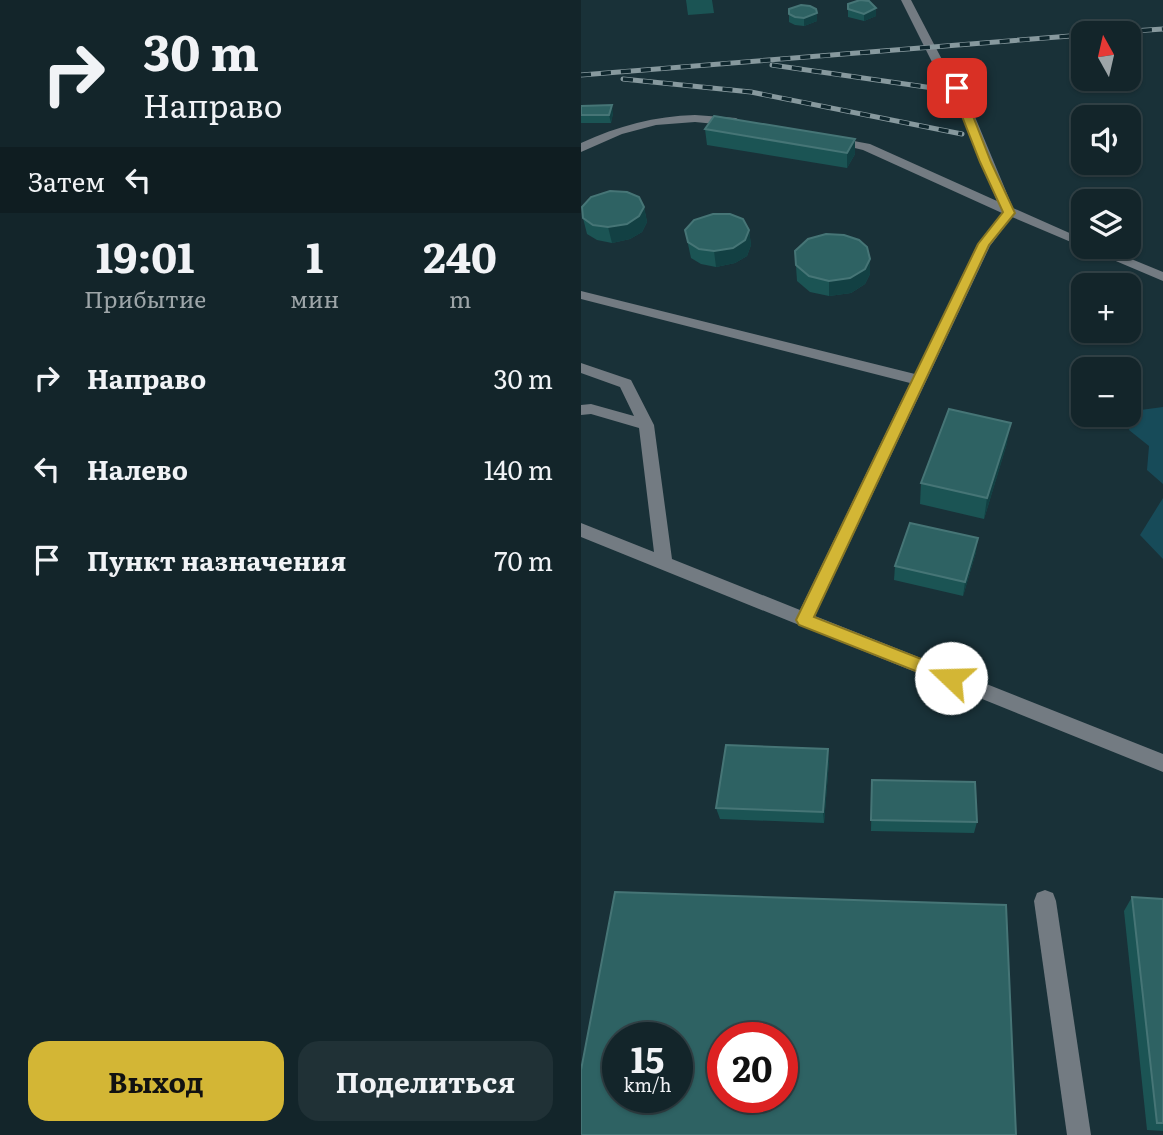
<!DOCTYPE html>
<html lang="ru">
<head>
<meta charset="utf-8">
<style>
  body { margin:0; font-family:Literata,serif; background:#203136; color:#f1f3f6; height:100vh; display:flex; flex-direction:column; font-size:26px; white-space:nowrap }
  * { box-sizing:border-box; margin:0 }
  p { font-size:23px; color:#9da5a8 }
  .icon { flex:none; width:38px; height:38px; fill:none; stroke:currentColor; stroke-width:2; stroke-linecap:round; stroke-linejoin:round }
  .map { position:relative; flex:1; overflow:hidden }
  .sheet { display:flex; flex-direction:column; background:#13252a; width:581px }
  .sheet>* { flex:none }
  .hud { background:#13252a; color:#f1f3f6; overflow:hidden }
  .needle { width:46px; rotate:352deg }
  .buttons { position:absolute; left:490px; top:21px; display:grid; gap:14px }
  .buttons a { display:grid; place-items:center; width:70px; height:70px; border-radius:14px; background:#13252a; box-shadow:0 2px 5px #0004,0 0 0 2px #324247; font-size:35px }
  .speed { position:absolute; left:21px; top:1022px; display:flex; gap:14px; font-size:35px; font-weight:700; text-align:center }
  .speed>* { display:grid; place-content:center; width:91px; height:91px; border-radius:50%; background:#13252a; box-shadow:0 2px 5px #0004,0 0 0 2px #324247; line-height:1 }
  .speed small { font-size:18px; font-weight:400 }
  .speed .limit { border:10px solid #d22; background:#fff; color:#111 }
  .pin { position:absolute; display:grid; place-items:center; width:60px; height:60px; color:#fff; margin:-30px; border-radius:14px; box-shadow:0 4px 10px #0006 }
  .me { position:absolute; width:77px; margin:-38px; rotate:291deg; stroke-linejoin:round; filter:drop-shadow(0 0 5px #0008) }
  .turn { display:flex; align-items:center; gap:24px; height:147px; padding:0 28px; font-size:32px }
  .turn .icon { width:91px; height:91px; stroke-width:2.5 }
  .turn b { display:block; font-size:49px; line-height:60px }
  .then { display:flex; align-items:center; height:66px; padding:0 28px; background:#0003; gap:14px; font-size:26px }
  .eta { display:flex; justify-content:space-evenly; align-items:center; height:119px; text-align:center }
  .eta b { font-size:42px; font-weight:700; line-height:49px }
  .cta { display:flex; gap:14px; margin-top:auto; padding:14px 28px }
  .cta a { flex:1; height:80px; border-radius:21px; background:#d3b635; color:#111; font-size:28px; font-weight:700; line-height:80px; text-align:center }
  .cta a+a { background:#203136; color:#f1f3f6 }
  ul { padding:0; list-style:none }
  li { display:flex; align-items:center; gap:21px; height:91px; padding:0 28px }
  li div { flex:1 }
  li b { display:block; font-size:26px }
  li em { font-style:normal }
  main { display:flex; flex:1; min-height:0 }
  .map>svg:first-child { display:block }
</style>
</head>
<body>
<main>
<section class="sheet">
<div class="hud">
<div class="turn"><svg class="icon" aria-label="right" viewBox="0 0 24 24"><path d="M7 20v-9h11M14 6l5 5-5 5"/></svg><div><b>30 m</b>Направо</div></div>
<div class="then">Затем<svg class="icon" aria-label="left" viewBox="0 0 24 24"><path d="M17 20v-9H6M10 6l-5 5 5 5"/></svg></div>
</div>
<div class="eta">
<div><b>19:01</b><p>Прибытие</p></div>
<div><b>1</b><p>мин</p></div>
<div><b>240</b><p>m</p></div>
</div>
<ul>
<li><svg class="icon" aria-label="right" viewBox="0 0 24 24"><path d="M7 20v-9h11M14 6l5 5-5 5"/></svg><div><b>Направо</b></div><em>30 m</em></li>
<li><svg class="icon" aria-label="left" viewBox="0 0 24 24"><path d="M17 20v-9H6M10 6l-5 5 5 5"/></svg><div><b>Налево</b></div><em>140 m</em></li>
<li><svg class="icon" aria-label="arrive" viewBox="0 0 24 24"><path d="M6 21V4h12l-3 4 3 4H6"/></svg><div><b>Пункт назначения</b></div><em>70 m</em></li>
</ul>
<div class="cta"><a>Выход</a><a>Поделиться</a></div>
</section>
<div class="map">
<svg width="582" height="1135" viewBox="0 0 582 1135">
  <rect width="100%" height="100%" fill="#193138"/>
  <g fill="#174b59">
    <path d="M 582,407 L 582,484 L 566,470 L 568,446 L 548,430 L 552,411 Z"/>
    <path d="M 582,498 L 582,559 L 559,535 Z"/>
  </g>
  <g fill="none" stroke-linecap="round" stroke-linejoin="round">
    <g fill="#737b82" fill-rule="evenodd">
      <path d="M 320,0 L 330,0 L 368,73 L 382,88 L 432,208 L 502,239 L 502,247 L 521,247 L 582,272 L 582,281 L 431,217 L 409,246 L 234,616 L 582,754 L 582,772 L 0,537 L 0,523 L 73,552 L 58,428 L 10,414 L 0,415 L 0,405 L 10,404 L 53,416 L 39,387 L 0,373 L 0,363 L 50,380 L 73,425 L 91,559 L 219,610 L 329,383 L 0,299 L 0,291 L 334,374 L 396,245 L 421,213 L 282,150 L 245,141 L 251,137 L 289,144 L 416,201 L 371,89 L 357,74 Z"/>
      <path d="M 114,115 L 155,118 L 161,122 L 155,126 L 114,122 L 75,125 L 41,134 L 0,152 L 0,143 C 37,126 74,116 114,115 Z"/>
      <path d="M 464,890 L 472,893 L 475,901 L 510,1135 L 486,1135 L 453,901 L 456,893 Z"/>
    </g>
    <defs>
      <g id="rail">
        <path d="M 521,33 L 582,29"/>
        <path d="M 191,65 L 366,90"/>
        <path d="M 0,75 L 502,35"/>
        <path d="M 42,79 L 170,92 L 381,134"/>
      </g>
    </defs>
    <use href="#rail" stroke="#87999e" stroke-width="5"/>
    <use href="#rail" stroke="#0f272e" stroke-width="3.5" stroke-dasharray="10" stroke-linecap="butt"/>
  </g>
  <g fill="#1b5454">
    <path d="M 105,0 L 131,0 L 133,13 L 107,15 Z"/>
    <path d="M 267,4 L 295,16 L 283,21 L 267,17 Z"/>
    <path d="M 208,14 L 236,21 L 223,26 L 214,25 L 208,22 Z"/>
    <path d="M 0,106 L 32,113 L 30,123 L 0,123 Z"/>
    <path d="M 124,129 L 274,154 L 266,168 L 126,145 Z"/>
    <path d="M 63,207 L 66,222 L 61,232 L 49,239 L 31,243 L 16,240 L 6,234 L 2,218 Z"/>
    <path d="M 104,230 L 168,230 L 170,245 L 166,256 L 154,263 L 135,267 L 120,264 L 110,258 Z"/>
    <path d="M 214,251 L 289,259 L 289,274 L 284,284 L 270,293 L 248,296 L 229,292 L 216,281 Z"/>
    <path d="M 426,443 L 403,519 L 339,504 L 340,483 Z"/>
    <path d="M 395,552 L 382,596 L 313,580 L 314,566 Z"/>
    <path d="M 248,761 L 243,823 L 139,819 L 135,808 Z"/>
    <path d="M 291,780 L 396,822 L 393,833 L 290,831 Z"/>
    <path d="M 551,897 L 582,899 L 582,1131 L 566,1130 L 543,911 Z"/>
  </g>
  <g fill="#124043">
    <path d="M 295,8 L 295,16 L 283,21 L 283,14 Z"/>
    <path d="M 236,13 L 236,21 L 223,26 L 223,18 Z"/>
    <path d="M 31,105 L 32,113 L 30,123 L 28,115 Z"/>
    <path d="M 274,139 L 274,154 L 266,168 L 266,153 Z"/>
    <path d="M 63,207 L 66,222 L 61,232 L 49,239 L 31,243 L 27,227 Z"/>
    <path d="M 168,230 L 170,245 L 166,256 L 154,263 L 135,267 L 133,251 Z"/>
    <path d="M 289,259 L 289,274 L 284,284 L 270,293 L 248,296 L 248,281 Z"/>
    <path d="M 430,423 L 426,443 L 403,519 L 406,498 Z"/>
    <path d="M 397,538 L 395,552 L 382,596 L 384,582 Z"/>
    <path d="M 247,749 L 248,761 L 243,823 L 242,812 Z"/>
  </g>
  <g fill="#2e6263" stroke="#467576" stroke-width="2" fill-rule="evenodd">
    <path d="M 279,0 L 288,1 L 295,8 L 283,14 L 267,9 L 267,4 Z"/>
    <path d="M 220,5 L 229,6 L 235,9 L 236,13 L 223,18 L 214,17 L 208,14 L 208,9 Z"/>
    <path d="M 31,105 L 28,115 L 0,115 L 0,106 Z"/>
    <path d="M 133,116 L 274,139 L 266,153 L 124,129 Z"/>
    <path d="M 29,191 L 46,192 L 58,197 L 63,207 L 58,216 L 46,224 L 27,227 L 12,225 L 2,218 L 1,207 L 10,197 Z"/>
    <path d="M 132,214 L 149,214 L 162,219 L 168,230 L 164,240 L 152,248 L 133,251 L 118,249 L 107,242 L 104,230 L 113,220 Z"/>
    <path d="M 245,234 L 263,235 L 278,240 L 286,247 L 289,259 L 284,269 L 269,278 L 248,281 L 228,276 L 215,265 L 214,251 L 227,239 Z"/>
    <path d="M 368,409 L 430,423 L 406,498 L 340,483 Z"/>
    <path d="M 329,523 L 397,538 L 384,582 L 314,566 Z"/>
    <path d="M 145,745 L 247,749 L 242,812 L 135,808 Z"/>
    <path d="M 291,780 L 394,782 L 396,822 L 290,820 Z"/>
    <path d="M 34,892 L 425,905 L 435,1135 L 0,1135 L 0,1070 ZM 37,1038 L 96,1038 L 96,1097 L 37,1097 ZM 142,1038 L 201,1038 L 201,1097 L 142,1097 Z"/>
    <path d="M 551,897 L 582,899 L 582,1123 L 576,1123 Z"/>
  </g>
  <path fill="#d3b635" stroke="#897622" stroke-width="2" d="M 376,85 L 381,88 L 410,162 L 434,213 L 408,245 L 233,617 L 376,673 L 379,678 L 376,683 L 370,685 L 218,625 L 215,620 L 397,244 L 422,212 L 399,162 L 370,88 Z"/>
</svg>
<div class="buttons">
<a><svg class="needle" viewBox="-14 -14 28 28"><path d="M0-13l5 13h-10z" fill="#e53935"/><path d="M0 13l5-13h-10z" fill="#9da5a8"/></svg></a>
<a><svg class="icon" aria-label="sound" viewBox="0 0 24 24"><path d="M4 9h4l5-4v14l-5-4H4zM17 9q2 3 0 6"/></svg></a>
<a><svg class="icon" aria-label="layers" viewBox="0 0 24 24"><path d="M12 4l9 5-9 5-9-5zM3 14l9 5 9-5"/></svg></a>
<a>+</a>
<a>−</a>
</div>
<div class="speed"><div>15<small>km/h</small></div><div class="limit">20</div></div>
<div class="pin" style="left:376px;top:88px;background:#d93025"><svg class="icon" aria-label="arrive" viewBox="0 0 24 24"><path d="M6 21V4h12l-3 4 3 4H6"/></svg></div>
<svg class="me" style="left:370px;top:678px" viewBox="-20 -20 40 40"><circle r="19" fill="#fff"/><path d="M0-13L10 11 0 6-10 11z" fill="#d3b635"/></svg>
</div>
</main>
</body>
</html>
